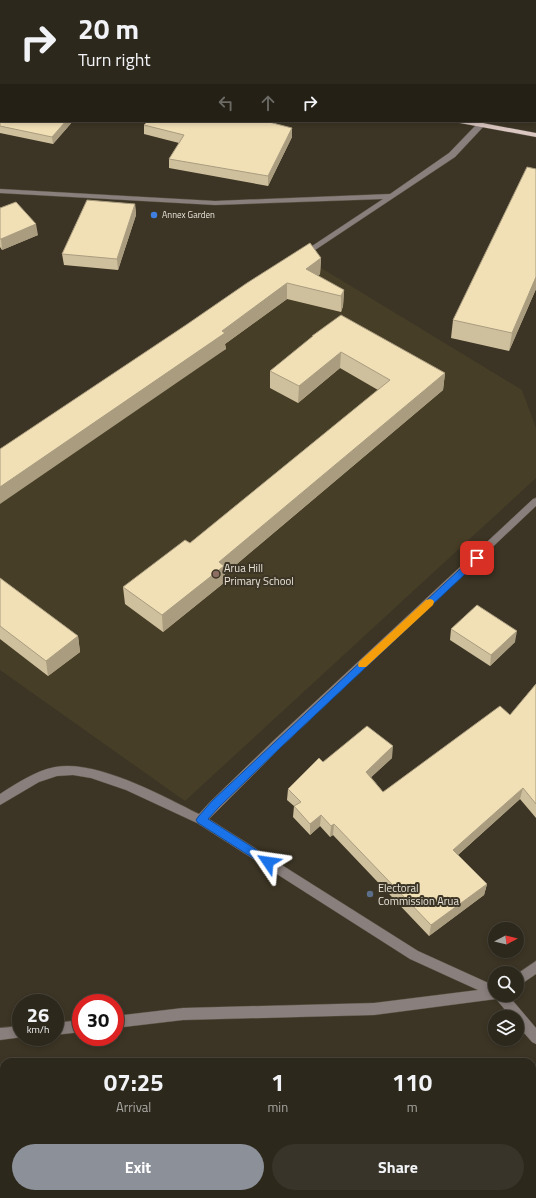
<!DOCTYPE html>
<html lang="en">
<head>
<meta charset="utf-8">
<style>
  body { margin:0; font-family:"Titillium Web",sans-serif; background:#393429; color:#f1f3f6; height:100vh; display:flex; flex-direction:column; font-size:15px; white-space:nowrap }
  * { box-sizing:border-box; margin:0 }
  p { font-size:13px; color:#a7a6a3 }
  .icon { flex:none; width:22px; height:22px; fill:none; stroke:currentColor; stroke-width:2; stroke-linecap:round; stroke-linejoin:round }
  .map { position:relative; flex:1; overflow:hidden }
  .details { position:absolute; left:0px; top:1058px; width:536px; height:140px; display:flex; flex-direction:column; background:#2d281c; border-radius:12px 12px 0 0; box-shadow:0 2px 6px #0003,0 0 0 1px #48443b }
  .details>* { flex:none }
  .banner { position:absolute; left:0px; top:0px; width:536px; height:122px; box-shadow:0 2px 6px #0003,0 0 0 1px #48443b; background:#2d281c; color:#f1f3f6; overflow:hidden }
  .needle { width:26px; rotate:83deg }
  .tools { position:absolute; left:488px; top:922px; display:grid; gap:8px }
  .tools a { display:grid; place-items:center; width:36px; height:36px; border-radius:50%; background:#2d281c; box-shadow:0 2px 6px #0003,0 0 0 1px #48443b; font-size:20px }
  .speed { position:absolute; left:12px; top:994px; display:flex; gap:8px; font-size:20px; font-weight:700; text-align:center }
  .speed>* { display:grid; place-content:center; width:52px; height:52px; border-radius:50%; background:#2d281c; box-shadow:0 2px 6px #0003,0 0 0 1px #48443b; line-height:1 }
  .speed small { font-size:10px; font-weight:400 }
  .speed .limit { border:6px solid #d22; background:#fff; color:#111 }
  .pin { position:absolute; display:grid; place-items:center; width:34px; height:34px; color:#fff; margin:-17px; border-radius:8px; box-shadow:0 2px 6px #0006 }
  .me { position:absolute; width:44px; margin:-22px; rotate:302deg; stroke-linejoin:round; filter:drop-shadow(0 0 3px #0008) }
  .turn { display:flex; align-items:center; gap:14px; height:84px; padding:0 12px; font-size:18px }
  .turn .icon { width:52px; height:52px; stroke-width:2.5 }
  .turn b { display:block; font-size:28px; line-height:34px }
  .lanes { display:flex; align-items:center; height:38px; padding:0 12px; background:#0003; justify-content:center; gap:20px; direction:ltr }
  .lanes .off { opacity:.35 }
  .eta { display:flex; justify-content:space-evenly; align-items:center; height:68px; text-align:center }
  .eta b { font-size:24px; font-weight:700; line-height:28px }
  .button { display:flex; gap:8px; margin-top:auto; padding:8px 12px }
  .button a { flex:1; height:46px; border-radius:24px; background:#8c9099; color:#fff; font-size:16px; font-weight:700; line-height:46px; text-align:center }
  .button a+a { background:#393429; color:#f1f3f6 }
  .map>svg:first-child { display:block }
</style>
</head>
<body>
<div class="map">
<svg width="536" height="1198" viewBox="0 0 536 1198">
  <rect width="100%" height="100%" fill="#3c3525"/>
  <path fill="#473e27" d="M 308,260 L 522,390 L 536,428 L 536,478 L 185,801 L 0,670 L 0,460 Z"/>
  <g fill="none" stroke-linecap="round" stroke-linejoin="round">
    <defs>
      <g id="minor">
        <path d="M 293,0 L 299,0 L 300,1 L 294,1 Z"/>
        <path d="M 478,123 L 484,123 L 485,125 L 455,157 L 303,258 L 299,256 L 300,254 L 383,199 L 215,205 L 0,193 L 0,189 L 215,201 L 390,194 L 449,153 Z"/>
        <path d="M 536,498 L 536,506 L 281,747 L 209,819 L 418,951 L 495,986 L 495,995 L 508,995 L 536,1028 L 536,1044 L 532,1042 L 517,1025 L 517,1017 L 511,1017 L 496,999 L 374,1015 L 183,1020 L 115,1028 L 115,1016 L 183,1008 L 374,1003 L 478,990 L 410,959 L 197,823 L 126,790 L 91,778 L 73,775 L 57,776 L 39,782 L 0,805 L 0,794 C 17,783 35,771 55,767 C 96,759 163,796 199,814 L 211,801 L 273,741 L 533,499 Z"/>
        <path d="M 536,961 L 536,974 L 517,987 L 517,974 Z"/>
        <path d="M 81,1020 L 81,1032 L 55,1035 L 55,1023 Z"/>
        <path d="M 21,1026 L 21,1037 L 23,1037 L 0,1040 L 0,1028 Z"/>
      </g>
      <g id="major">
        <rect x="0" y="7" width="1" height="5"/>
        <path d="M 456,121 L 472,121 L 536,133 L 536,137 L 460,123 Z"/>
      </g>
    </defs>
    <use href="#minor" stroke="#585142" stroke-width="1"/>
    <use href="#major" stroke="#585142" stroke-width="1"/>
    <use href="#minor" fill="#897f7c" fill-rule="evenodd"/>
    <use href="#major" fill="#dcc8c2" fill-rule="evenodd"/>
  </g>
  <g fill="#cfc09d">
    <rect x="144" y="0" width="59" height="1"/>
    <path d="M 535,40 L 536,42 L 536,114 L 535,114 Z"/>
    <rect x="0" y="54" width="1" height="52"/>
    <path d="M 1,121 L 73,121 L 53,144 L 0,133 L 0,122 Z"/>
    <path d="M 144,125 L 292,137 L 268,186 L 169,168 L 169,159 L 179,143 L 144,134 Z"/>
    <path d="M 135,204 L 136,215 L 118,270 L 64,265 L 62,254 Z"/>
    <path d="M 0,208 L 38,235 L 2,250 L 0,247 Z"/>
    <path d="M 321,258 L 320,274 L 318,276 L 344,290 L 343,306 L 341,312 L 287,299 L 225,344 L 226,349 L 0,449 Z"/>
    <path d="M 536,289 L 509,351 L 451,338 L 453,320 Z"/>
    <path d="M 312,336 L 445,373 L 443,390 L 225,574 L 225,582 L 163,632 L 125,604 L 123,587 L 190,543 L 378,390 L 340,368 L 298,403 L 270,388 L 270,371 L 312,337 Z"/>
    <path d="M 0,578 L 78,636 L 80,652 L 48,676 L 0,639 Z"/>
    <path d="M 451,629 L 515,642 L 490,666 L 450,640 Z"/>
    <path d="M 536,684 L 536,818 L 520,799 L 458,855 L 487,884 L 484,895 L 429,936 L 333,835 L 330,837 L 320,826 L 310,835 L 293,817 L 294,806 L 287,800 L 288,789 L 323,762 L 392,758 L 371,777 L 383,792 L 510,715 Z"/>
    <path d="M 202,1194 L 275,1194 L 279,1198 L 205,1198 Z"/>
  </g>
  <g fill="#a99c7f">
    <path d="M 66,121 L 73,121 L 53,144 L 52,137 Z"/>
    <path d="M 292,128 L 292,137 L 268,186 L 268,176 Z"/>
    <path d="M 135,204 L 136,215 L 118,270 L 117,259 Z"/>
    <path d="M 36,224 L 38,235 L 2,250 L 1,239 Z"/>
    <path d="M 321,258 L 320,274 L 306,285 L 306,269 Z"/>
    <path d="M 536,277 L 536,289 L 509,351 L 512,333 Z"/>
    <path d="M 287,283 L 287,299 L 225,344 L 226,349 L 0,504 L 0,487 Z"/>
    <path d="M 344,290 L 343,306 L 341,312 L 341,296 Z"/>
    <path d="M 341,352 L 340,368 L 298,403 L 299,386 Z"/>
    <path d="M 445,373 L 443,390 L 225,574 L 225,582 L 163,632 L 162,615 L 219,562 Z"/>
    <path d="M 517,631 L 515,642 L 490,666 L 491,655 Z"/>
    <path d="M 78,636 L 80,652 L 48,676 L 46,661 Z"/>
    <path d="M 393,746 L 392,758 L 365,783 L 366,772 Z"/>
    <path d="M 523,788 L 520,799 L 451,861 L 453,850 Z"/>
    <path d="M 321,815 L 320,826 L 310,835 L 310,824 Z"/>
    <path d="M 334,824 L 333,835 L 330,837 L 331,826 Z"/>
    <path d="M 487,884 L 484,895 L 429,936 L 431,925 Z"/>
  </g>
  <g fill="#f1dfb6" stroke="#a99c7f">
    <rect x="152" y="0" width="51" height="1"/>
    <path d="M 478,0 L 510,0 L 510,1 L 479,1 Z"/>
    <path d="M 535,40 L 536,42 L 536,103 L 535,103 Z"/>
    <rect x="0" y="54" width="1" height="45"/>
    <path d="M 1,121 L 66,121 L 52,137 L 0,126 L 0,122 Z"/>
    <path d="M 148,121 L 265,121 L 292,128 L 268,176 L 169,159 L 184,135 L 144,125 Z"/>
    <path d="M 527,167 L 536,169 L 536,277 L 512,333 L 453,320 Z"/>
    <path d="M 87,200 L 135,204 L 117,259 L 62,254 Z"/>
    <path d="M 16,202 L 36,224 L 1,239 L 0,239 L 0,208 Z"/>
    <path d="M 310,243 L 321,258 L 306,269 L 344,290 L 341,296 L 287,283 L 222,331 L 225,333 L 0,487 L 0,449 L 186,325 L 247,283 Z"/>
    <path d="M 341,315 L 445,373 L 219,562 L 224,566 L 162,615 L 123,587 L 185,540 L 190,543 L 390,380 L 341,352 L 299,386 L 270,371 L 313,336 L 312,336 Z"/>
    <path d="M 0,578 L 78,636 L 46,661 L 0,626 Z"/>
    <path d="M 477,605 L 517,631 L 491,655 L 451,629 Z"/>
    <path d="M 536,684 L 536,804 L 523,788 L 453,850 L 487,884 L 431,925 L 334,824 L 331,826 L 321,815 L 310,824 L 294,806 L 301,802 L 288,789 L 319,758 L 323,762 L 367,726 L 393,746 L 366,772 L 383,792 L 500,706 L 510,715 Z"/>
    <path d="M 207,1194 L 275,1194 L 279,1198 L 210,1198 Z"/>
  </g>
  <path fill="#1a73e8" stroke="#114b97" d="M 477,555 L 482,558 L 480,560 L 281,747 L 219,807 L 208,819 L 271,859 L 273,862 L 271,865 L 268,867 L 264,865 L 198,823 L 196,820 L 198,817 L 212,801 L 474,556 Z"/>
  <path fill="#f59e0b" d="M 430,599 L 433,600 L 434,602 L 433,605 L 366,667 L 359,667 L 358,665 L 359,662 L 426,600 Z"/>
  <circle fill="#3f7fe0" stroke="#3c3525" stroke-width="1.5" cx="154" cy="215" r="4"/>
  <circle fill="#8d6e63" stroke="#3c3525" stroke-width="1.5" cx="216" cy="574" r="4"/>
  <circle fill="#5c6f8a" stroke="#3c3525" stroke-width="1.5" cx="370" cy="894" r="4"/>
  <g text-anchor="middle" stroke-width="4" stroke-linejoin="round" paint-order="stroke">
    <g font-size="9" fill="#e9e5db" stroke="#3c3525" text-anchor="start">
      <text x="162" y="218">Annex Garden</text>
    </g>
    <g font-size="11" fill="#e9e5db" stroke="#3c3525" text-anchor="start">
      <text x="224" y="572">Arua Hill<tspan x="224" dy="13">Primary School</tspan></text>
      <text x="378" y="892">Electoral<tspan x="378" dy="13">Commission Arua</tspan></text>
    </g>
  </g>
</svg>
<div class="tools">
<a><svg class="needle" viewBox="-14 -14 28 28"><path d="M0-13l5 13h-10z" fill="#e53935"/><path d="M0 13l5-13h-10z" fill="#a7a6a3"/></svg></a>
<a><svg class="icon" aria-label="search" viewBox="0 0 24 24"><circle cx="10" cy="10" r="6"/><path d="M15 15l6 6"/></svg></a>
<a><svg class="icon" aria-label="layers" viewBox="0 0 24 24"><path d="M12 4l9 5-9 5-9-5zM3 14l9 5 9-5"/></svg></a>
</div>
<div class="speed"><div>26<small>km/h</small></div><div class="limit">30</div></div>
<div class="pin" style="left:477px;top:558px;background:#d93025"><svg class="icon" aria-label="arrive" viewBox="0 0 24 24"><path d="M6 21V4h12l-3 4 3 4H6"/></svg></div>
<svg class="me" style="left:268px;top:862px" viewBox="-20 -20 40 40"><path d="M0-17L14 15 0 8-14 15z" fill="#1a73e8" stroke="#fff" stroke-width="4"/></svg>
<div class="banner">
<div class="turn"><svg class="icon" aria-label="right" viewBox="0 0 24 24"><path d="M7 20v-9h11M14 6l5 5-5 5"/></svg><div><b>20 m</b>Turn right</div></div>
<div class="lanes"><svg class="icon off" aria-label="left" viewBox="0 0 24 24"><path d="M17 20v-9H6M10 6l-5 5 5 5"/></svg><svg class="icon off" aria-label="ahead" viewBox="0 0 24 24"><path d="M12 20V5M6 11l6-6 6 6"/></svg><svg class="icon" aria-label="right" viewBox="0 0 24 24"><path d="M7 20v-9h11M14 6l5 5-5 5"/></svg></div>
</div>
<section class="details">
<div class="eta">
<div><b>07:25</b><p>Arrival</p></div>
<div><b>1</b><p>min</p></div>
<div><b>110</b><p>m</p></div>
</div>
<div class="button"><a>Exit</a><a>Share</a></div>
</section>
</div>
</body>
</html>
